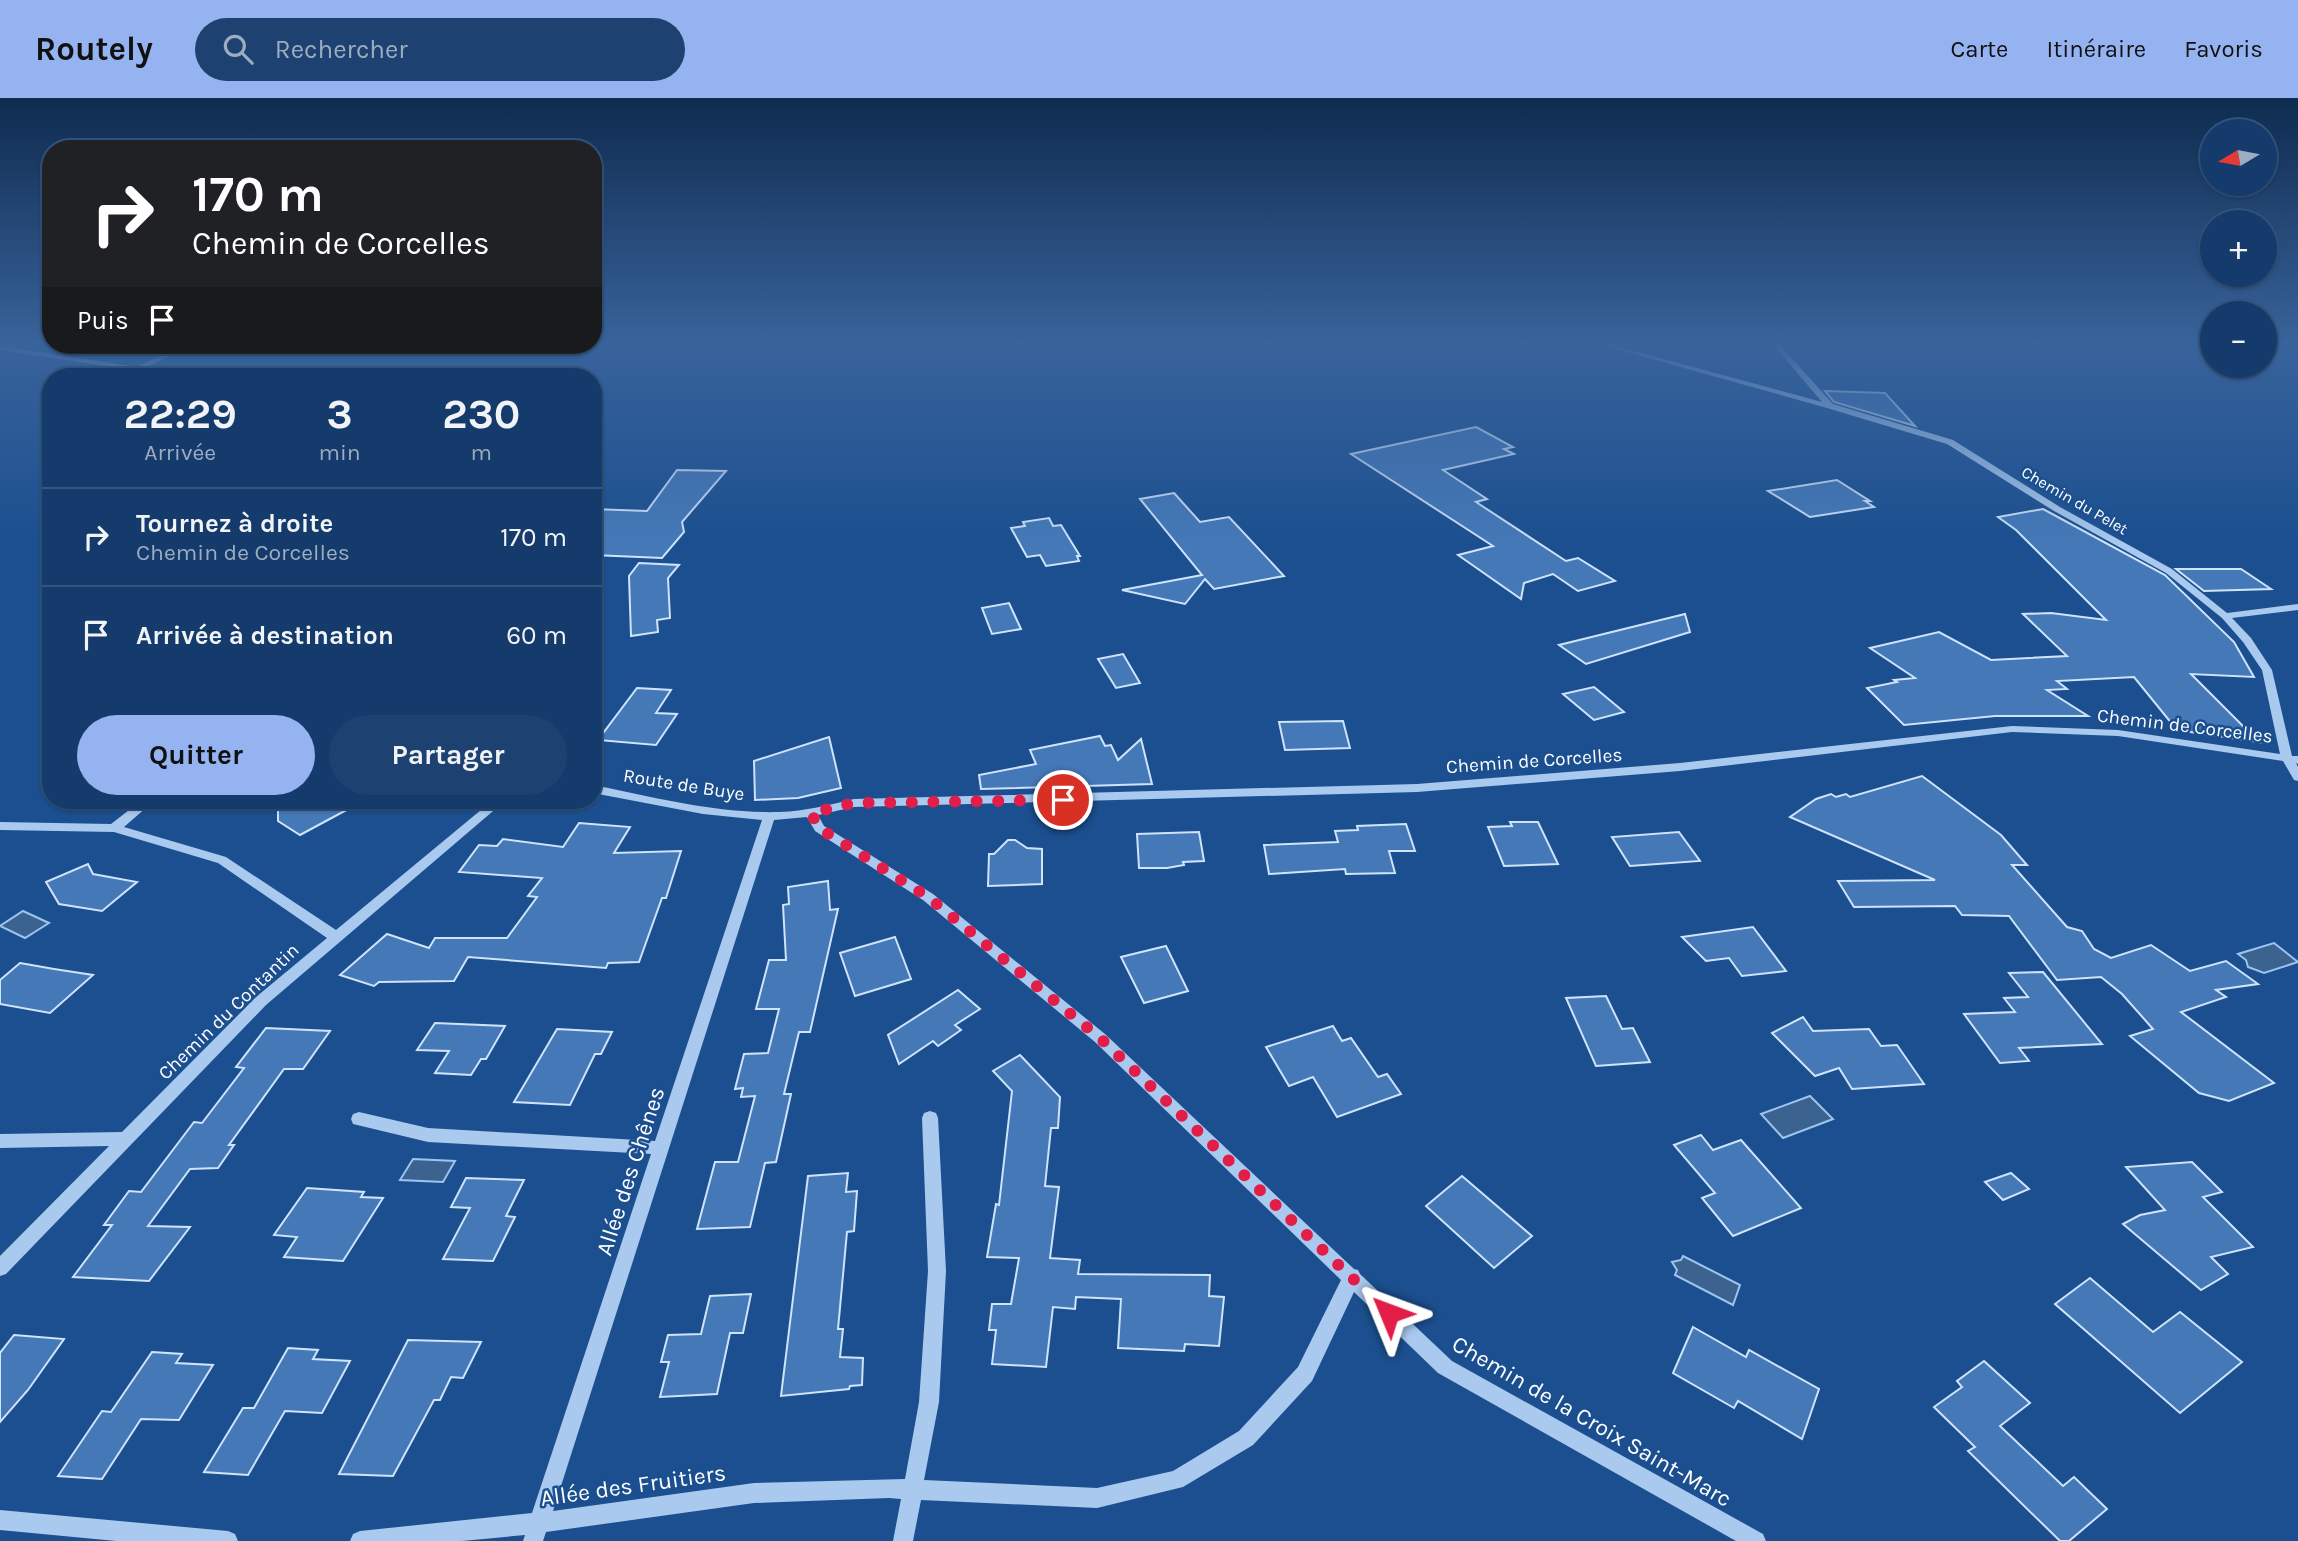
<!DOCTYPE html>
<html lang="fr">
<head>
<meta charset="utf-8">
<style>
  body { margin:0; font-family:Karla,sans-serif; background:#1d4271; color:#f1f3f6; height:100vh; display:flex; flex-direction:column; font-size:26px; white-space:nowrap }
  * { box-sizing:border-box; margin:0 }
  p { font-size:23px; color:#9dadc1 }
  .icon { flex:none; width:38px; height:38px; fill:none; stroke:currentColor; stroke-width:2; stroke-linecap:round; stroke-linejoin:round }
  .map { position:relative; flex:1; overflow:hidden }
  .panel { position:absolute; left:42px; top:270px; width:560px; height:441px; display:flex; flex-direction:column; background:#143b6b; border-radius:28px; box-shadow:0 2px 5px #0004,0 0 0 2px #33557e }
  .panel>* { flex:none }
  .guide { position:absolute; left:42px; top:42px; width:560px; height:214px; border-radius:28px; box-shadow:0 2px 5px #0004,0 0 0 2px #33557e; background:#202124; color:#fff; overflow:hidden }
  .needle { width:46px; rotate:260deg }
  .controls { position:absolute; left:2200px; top:21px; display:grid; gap:14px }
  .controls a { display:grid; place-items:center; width:77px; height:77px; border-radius:50%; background:#143b6b; box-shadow:0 2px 5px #0004,0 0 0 2px #33557e; font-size:35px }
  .pin { position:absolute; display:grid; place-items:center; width:60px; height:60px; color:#fff; margin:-30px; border:4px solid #fff; border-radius:50%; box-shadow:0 2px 7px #0007 }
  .me { position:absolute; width:77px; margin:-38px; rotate:314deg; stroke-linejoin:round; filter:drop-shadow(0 0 5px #0008) }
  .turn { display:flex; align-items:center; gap:24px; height:147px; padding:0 35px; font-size:32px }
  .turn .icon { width:91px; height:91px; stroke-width:2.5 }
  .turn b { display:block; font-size:49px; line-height:60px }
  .then { display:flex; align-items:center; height:66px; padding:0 35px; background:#0003; gap:14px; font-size:26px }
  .eta { display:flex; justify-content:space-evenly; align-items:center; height:119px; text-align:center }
  .eta b { font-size:42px; font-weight:700; line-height:49px }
  .cta { display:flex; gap:14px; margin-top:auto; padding:14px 35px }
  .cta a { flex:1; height:80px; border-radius:42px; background:#95b2f1; color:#111; font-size:28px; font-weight:700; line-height:80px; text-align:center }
  .cta a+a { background:#1d4271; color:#f1f3f6 }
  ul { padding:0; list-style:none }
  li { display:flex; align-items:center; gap:21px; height:98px; padding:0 35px; border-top:2px solid #33557e }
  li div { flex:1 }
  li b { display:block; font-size:26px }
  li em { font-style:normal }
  header { display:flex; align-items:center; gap:42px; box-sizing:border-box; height:98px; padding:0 35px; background:#95b2f1; color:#111 }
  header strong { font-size:33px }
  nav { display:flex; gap:38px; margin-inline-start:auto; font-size:24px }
  .search { width:490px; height:63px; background:#1d4271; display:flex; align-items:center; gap:18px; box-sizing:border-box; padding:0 24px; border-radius:38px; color:#9dadc1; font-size:26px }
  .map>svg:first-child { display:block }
</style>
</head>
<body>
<header>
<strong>Routely</strong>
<div class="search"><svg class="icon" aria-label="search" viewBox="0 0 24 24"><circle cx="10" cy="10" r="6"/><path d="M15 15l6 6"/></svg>Rechercher</div>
<nav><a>Carte</a><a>Itinéraire</a><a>Favoris</a></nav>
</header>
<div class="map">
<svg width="2298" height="1443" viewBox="0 0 2298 1443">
  <rect width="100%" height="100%" fill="#1b4f8f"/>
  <g fill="#3c6290" stroke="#9cc4f0" stroke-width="2">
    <path d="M 23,813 L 49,825 L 25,840 L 0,828 Z"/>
    <path d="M 2274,845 L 2298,864 L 2264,875 L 2248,869 L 2246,862 L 2238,856 Z"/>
    <path d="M 1810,998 L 1833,1021 L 1783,1040 L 1761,1016 Z"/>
    <path d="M 413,1061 L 455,1063 L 443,1084 L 400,1082 Z"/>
    <path d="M 1683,1158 L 1740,1187 L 1733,1207 L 1675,1177 L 1677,1172 L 1672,1164 L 1681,1162 Z"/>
  </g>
  <g fill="#4478b7" stroke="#cfe3fa" stroke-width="2">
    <path d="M 1825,293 L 1885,295 L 1915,328 L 1834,304 Z"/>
    <path d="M 1476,329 L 1513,349 L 1504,351 L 1514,356 L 1443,372 L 1487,401 L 1476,404 L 1566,463 L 1578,460 L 1615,483 L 1578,493 L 1553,476 L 1524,485 L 1521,501 L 1458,457 L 1493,448 L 1351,356 Z"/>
    <path d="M 677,372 L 726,373 L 682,424 L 684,434 L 662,460 L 593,457 L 593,411 L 647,413 Z"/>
    <path d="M 1837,382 L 1870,403 L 1865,403 L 1874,409 L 1810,419 L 1768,393 Z"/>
    <path d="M 1174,395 L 1200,424 L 1229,419 L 1284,478 L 1214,491 L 1205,481 L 1185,506 L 1122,492 L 1202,477 L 1140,401 Z"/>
    <path d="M 2043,411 L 2165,477 L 2234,544 L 2254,579 L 2191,576 L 2259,644 L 2177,632 L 2134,579 L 2057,583 L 2067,591 L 2047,592 L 2088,618 L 1995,618 L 1904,627 L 1867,590 L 1897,584 L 1894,582 L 1915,580 L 1870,550 L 1939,534 L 1991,562 L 2067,558 L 2023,516 L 2051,515 L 2106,522 L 2016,432 L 1998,419 Z"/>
    <path d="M 1049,420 L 1053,428 L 1061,427 L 1080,458 L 1077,458 L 1079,463 L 1046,468 L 1040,457 L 1027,459 L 1011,430 L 1025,428 L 1023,424 Z"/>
    <path d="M 639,465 L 679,467 L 668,480 L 670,520 L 657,522 L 658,534 L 631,538 L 629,478 Z"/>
    <path d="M 2176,471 L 2241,471 L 2271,491 L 2204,493 Z"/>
    <path d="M 1009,505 L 1021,531 L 992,536 L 982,510 Z"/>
    <path d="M 1685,516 L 1690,534 L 1586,566 L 1559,547 Z"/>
    <path d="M 1123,556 L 1140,585 L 1116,590 L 1098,561 Z"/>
    <path d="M 1594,589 L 1624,614 L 1594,622 L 1563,596 Z"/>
    <path d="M 637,590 L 671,592 L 656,615 L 677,616 L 656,647 L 598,642 Z"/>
    <path d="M 1343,623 L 1350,650 L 1285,652 L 1279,624 Z"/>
    <path d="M 1100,638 L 1105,648 L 1111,647 L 1118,662 L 1141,641 L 1152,686 L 981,691 L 979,677 L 1036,666 L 1030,652 Z"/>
    <path d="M 829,639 L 841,690 L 798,700 L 755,702 L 754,663 Z"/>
    <path d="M 1922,678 L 2001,737 L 2027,767 L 2012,767 L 2067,829 L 2082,833 L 2094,851 L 2111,860 L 2151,847 L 2190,873 L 2226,863 L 2258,886 L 2216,892 L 2226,899 L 2181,914 L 2274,985 L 2229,1003 L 2199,995 L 2130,938 L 2153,931 L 2122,896 L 2101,879 L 2057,882 L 2009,818 L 1962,817 L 1955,808 L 1854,809 L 1838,783 L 1935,782 L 1790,719 L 1816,701 L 1831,696 L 1836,699 L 1846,696 L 1850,699 Z"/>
    <path d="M 295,702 L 365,702 L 300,737 L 278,723 L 278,711 Z"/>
    <path d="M 1510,724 L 1538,724 L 1558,766 L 1504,768 L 1488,729 L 1512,728 Z"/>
    <path d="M 579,725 L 630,729 L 614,755 L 681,753 L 666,800 L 662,800 L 639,864 L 608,865 L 606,870 L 468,859 L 454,883 L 379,884 L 374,888 L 340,877 L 387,836 L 429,850 L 435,840 L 507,840 L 537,799 L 528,798 L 542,780 L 459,774 L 479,747 L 497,748 L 503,741 L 563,749 Z"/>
    <path d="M 1406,726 L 1415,753 L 1389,753 L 1395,775 L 1346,776 L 1345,771 L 1269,776 L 1264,747 L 1338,744 L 1335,733 L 1358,732 L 1357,728 Z"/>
    <path d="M 1199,734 L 1204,763 L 1183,764 L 1184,767 L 1167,770 L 1139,770 L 1137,736 Z"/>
    <path d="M 1679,734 L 1700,763 L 1630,768 L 1612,739 Z"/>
    <path d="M 1008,742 L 1015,742 L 1027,750 L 1042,751 L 1042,786 L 988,788 L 989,756 L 994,756 Z"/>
    <path d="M 88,766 L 93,776 L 137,784 L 102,813 L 59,806 L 46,784 Z"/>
    <path d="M 828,783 L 830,812 L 838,811 L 810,934 L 799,934 L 784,996 L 791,996 L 776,1064 L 765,1065 L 750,1129 L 697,1131 L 715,1064 L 738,1064 L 755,998 L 741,999 L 743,990 L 735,991 L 744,956 L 768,955 L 779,911 L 756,911 L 769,862 L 786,862 L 783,807 L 789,806 L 788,789 Z"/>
    <path d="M 1753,829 L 1786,873 L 1742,878 L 1729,860 L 1706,863 L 1682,839 Z"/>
    <path d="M 895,839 L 911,881 L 855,898 L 840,855 Z"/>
    <path d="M 1166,848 L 1188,893 L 1144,905 L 1121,859 Z"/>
    <path d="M 20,865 L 54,871 L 93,877 L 50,915 L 0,906 L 0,882 Z"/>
    <path d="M 2043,874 L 2102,946 L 2019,950 L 2029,963 L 2000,965 L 1964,916 L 2015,914 L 2004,900 L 2028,899 L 2009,875 Z"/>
    <path d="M 958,892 L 980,911 L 955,927 L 961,932 L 938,948 L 933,943 L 899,966 L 888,937 Z"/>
    <path d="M 1606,898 L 1622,931 L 1633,930 L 1650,964 L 1596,968 L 1566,900 Z"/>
    <path d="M 1803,919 L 1813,933 L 1869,931 L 1881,948 L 1897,947 L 1924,986 L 1852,991 L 1839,970 L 1815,978 L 1772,935 Z"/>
    <path d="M 435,925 L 505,928 L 486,961 L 481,961 L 471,977 L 435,975 L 449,953 L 417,952 Z"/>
    <path d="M 1333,928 L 1342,943 L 1351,940 L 1378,979 L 1387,976 L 1401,996 L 1337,1019 L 1313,979 L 1289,988 L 1266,949 Z"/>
    <path d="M 266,930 L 330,933 L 303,971 L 284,971 L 229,1047 L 234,1047 L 218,1070 L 190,1071 L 148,1128 L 190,1129 L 149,1183 L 73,1179 L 112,1127 L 104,1127 L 129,1093 L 141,1094 L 194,1024 L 202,1025 L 244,970 L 236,969 Z"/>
    <path d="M 557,931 L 612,934 L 601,956 L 595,956 L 570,1007 L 514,1004 Z"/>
    <path d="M 1020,957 L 1060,999 L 1058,1030 L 1051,1030 L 1045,1088 L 1059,1089 L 1050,1160 L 1080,1162 L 1078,1176 L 1210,1177 L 1209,1198 L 1224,1199 L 1219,1248 L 1185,1246 L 1184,1253 L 1118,1250 L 1121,1201 L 1076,1199 L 1075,1211 L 1053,1209 L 1046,1269 L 992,1266 L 996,1232 L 989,1232 L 992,1206 L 1011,1206 L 1019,1160 L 987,1159 L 996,1106 L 999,1107 L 1012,993 L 993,973 Z"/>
    <path d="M 1701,1037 L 1713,1052 L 1741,1042 L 1801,1110 L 1733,1138 L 1702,1100 L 1715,1095 L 1674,1047 Z"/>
    <path d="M 2192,1064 L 2222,1094 L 2203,1099 L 2253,1149 L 2211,1159 L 2228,1176 L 2201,1192 L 2123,1126 L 2140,1117 L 2165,1112 L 2126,1069 Z"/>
    <path d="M 848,1075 L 846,1094 L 857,1093 L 854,1133 L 847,1134 L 838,1231 L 843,1231 L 840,1259 L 863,1260 L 862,1287 L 850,1288 L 849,1291 L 781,1298 L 808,1078 Z"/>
    <path d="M 2011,1075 L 2029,1091 L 2003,1102 L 1985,1084 Z"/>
    <path d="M 1462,1078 L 1532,1138 L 1494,1170 L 1426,1108 Z"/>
    <path d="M 466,1080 L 524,1082 L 506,1118 L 515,1119 L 493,1163 L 443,1161 L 470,1110 L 451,1109 Z"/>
    <path d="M 307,1090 L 364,1094 L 361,1099 L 383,1100 L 343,1163 L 284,1159 L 297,1139 L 274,1137 Z"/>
    <path d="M 2090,1180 L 2153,1234 L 2180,1214 L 2242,1264 L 2180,1315 L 2055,1206 Z"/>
    <path d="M 751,1196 L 743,1235 L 730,1235 L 717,1296 L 660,1299 L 669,1264 L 661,1264 L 668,1237 L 701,1236 L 710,1198 Z"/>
    <path d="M 1693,1229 L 1746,1259 L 1749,1252 L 1819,1291 L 1802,1341 L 1738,1303 L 1734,1310 L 1673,1275 Z"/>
    <path d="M 14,1237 L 64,1241 L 28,1292 L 0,1324 L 0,1255 Z"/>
    <path d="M 408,1242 L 481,1244 L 463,1280 L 451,1279 L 440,1302 L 434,1302 L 393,1378 L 339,1376 Z"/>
    <path d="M 288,1250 L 318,1252 L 313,1261 L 350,1263 L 322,1315 L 285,1313 L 248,1377 L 204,1374 L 243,1310 L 254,1310 Z"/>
    <path d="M 152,1254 L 182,1256 L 176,1265 L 213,1267 L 179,1322 L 141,1321 L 102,1381 L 58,1378 L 102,1313 L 111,1314 Z"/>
    <path d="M 1984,1263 L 2030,1305 L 2000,1328 L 2063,1388 L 2074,1379 L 2107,1411 L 2069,1443 L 2060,1443 L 1968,1353 L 1975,1349 L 1934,1309 L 1962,1289 L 1957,1283 Z"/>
  </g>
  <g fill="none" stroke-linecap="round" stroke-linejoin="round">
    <g fill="#a9c9ee" fill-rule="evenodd">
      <path d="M 1591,244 L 1601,244 L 1822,304 L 1771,244 L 1777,244 L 1833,306 L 1953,342 L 2060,409 L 2172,471 L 2227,515 L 2298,506 L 2298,512 L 2232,520 L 2251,540 L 2272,572 L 2292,658 L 2298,658 L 2298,666 L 2296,665 L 2298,669 L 2298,683 L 2294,682 L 2283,663 L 2118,638 L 2012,634 L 1680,673 L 1417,694 L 854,709 L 818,717 L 824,728 L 933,796 L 1105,936 L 1354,1171 L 1358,1172 L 1360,1176 L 1452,1263 L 1763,1436 L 1766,1443 L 1736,1443 L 1438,1275 L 1354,1194 L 1312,1283 L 1253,1347 L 1183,1389 L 1097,1410 L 921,1402 L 913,1443 L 893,1443 L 901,1401 L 889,1400 L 754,1405 L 546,1434 L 543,1443 L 523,1443 L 525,1437 L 462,1443 L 350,1443 L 353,1436 L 360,1433 L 532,1415 L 651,1056 L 428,1044 L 353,1026 L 351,1021 L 353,1016 L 359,1014 L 428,1030 L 655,1043 L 762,722 L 703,716 L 593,695 L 593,687 C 654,699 717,716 780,714 C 805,713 829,707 854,701 L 1417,686 L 1680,665 L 2012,628 L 2118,632 L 2280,656 L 2262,572 L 2243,544 L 2222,520 L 2166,475 L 2054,413 L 1947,346 L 1827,310 ZM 807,719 L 815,733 L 923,802 L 1095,944 L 1341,1182 L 1298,1269 L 1239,1333 L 1173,1373 L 1097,1390 L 924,1382 L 939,1304 L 946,1173 L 938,1020 L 936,1015 L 930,1013 L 924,1015 L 922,1020 L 928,1173 L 919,1304 L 905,1381 L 754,1385 L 553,1413 L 774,722 Z"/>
      <path d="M 185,247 L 193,247 L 145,270 L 184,276 L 187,278 L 172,278 L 0,252 L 0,248 L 136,269 Z"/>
      <path d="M 142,702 L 155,702 L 124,729 L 226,759 L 336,832 L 493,702 L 506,702 L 266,907 L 6,1176 L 0,1178 L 0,1158 L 109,1048 L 0,1050 L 0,1036 L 122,1034 L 256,899 L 327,840 L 218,765 L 114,734 L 0,732 L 0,724 L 111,726 Z"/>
      <path d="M 0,1412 L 228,1433 L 235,1436 L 238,1443 L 116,1443 L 0,1432 Z"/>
    </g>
  </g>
  <linearGradient id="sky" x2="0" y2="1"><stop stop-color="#0f2b4f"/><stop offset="0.55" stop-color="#39639b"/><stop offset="1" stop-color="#39639b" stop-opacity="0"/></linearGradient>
  <rect width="2298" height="446" fill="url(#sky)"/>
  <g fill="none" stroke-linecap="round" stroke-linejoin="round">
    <path stroke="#e11d48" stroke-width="12" stroke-dasharray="0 21.6" d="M 1063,702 L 854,705 L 811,715 L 819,730 L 928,799 L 1100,940 L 1389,1215"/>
  </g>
  <g text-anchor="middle" stroke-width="5" stroke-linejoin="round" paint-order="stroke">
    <g font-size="16" fill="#fff" stroke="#1b4f8f">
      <text transform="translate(2075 402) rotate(30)" y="6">Chemin du Pelet</text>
    </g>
    <g font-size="19" fill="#fff" stroke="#1b4f8f">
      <text transform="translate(2185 627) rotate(7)" y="7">Chemin de Corcelles</text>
      <text transform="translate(1534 662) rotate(-4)" y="7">Chemin de Corcelles</text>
      <text transform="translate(684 686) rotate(9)" y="7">Route de Buye</text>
      <text transform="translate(228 913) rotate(-44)" y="7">Chemin du Contantin</text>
    </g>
    <g font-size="23" fill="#fff" stroke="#1b4f8f">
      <text transform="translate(630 1073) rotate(-72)" y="8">Allée des Chênes</text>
      <text transform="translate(1592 1323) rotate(30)" y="8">Chemin de la Croix Saint-Marc</text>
      <text transform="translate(633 1387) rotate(-8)" y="8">Allée des Fruitiers</text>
    </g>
  </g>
</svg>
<div class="controls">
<a><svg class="needle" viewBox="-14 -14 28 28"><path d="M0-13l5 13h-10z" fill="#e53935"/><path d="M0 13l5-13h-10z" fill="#9dadc1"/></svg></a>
<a>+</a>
<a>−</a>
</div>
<div class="pin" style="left:1063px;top:702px;background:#d93025"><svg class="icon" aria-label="arrive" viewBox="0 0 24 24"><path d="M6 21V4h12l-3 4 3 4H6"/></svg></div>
<svg class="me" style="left:1389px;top:1215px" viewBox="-20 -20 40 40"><path d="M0-17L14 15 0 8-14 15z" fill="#e11d48" stroke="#fff" stroke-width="4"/></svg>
<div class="guide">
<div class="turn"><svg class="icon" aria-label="right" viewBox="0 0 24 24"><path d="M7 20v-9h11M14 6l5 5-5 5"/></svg><div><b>170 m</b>Chemin de Corcelles</div></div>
<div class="then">Puis<svg class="icon" aria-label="arrive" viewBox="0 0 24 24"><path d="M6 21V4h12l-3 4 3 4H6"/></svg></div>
</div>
<section class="panel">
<div class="eta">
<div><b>22:29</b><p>Arrivée</p></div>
<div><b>3</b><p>min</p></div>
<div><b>230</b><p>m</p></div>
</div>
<ul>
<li><svg class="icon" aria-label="right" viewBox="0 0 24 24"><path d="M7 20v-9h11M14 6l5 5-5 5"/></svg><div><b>Tournez à droite</b><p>Chemin de Corcelles</p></div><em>170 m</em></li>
<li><svg class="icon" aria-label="arrive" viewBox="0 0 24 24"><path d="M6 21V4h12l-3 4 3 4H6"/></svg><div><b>Arrivée à destination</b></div><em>60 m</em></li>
</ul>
<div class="cta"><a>Quitter</a><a>Partager</a></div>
</section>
</div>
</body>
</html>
